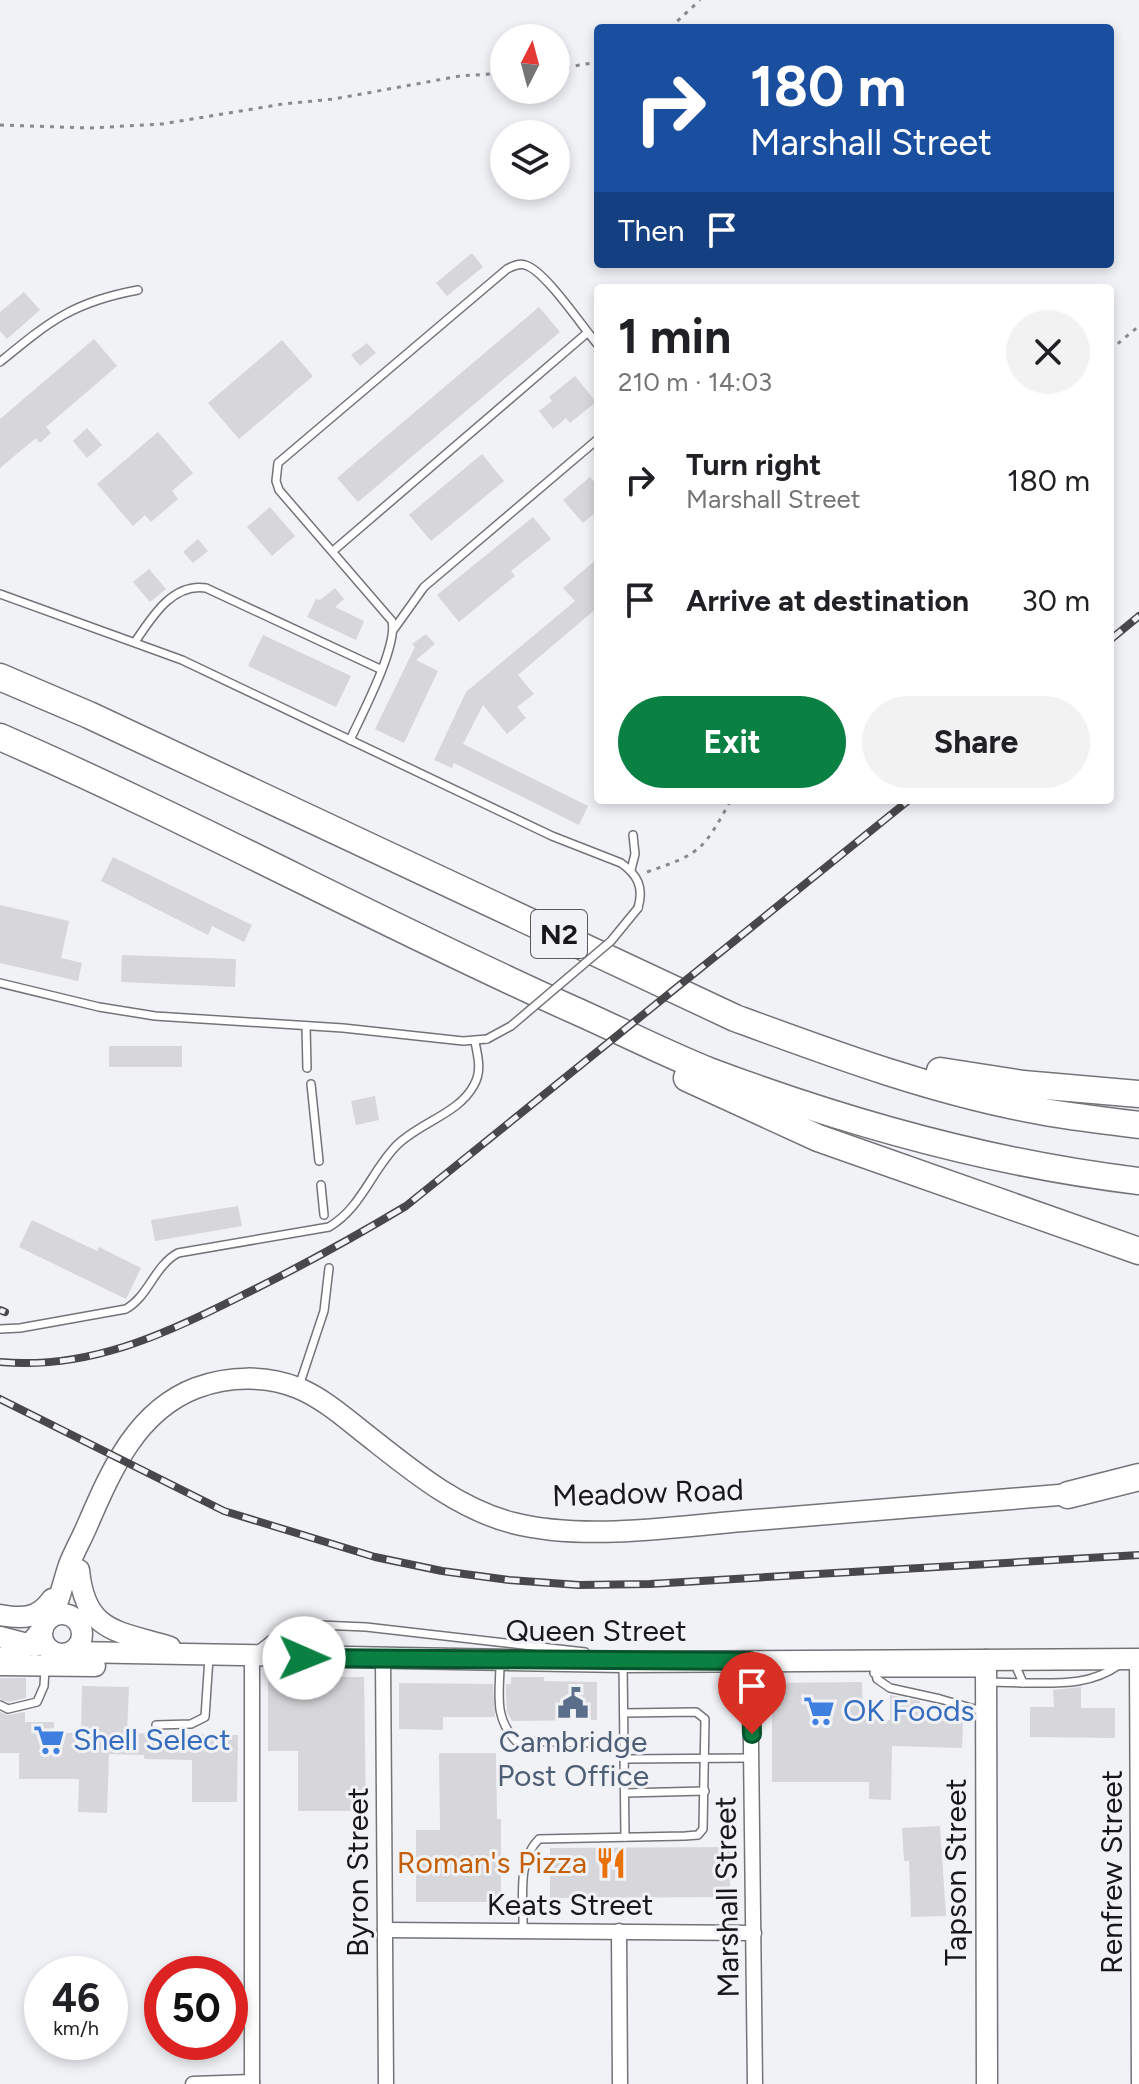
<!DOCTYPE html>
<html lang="en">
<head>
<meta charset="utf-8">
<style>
  body { margin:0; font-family:Figtree,sans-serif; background:#f2f2f2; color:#202124; height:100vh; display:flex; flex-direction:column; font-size:30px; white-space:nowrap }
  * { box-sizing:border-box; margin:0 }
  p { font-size:26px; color:#757577 }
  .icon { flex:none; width:44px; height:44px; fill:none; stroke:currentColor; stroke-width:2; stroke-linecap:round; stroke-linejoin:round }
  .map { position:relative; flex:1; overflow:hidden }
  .sheet { position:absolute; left:594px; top:284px; width:520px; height:520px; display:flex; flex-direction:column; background:#fff; border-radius:8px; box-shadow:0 4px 12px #0003 }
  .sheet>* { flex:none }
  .banner { position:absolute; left:594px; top:24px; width:520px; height:244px; border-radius:8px; box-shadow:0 4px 12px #0003; background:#1a4fa0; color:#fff; overflow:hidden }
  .needle { width:52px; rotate:6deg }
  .buttons { position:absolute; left:490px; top:24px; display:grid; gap:16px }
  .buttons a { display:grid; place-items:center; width:80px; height:80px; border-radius:50%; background:#fff; box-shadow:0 4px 12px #0003; font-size:40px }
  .speed { position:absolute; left:24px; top:1956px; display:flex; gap:16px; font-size:40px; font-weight:700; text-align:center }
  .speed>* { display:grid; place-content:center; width:104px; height:104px; border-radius:50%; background:#fff; box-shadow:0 4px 12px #0003; line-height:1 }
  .speed small { font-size:20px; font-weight:400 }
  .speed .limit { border:12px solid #d22; background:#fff; color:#111 }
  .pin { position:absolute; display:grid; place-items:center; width:68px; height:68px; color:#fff; margin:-82px -34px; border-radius:50% 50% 50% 0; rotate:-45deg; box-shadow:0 0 8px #0007 }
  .pin .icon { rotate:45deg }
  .me { position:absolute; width:88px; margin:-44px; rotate:91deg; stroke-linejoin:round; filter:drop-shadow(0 0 6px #0008) }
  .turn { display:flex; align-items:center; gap:28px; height:168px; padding:0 24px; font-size:36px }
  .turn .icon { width:104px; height:104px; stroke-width:2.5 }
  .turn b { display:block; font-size:56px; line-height:68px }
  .then { display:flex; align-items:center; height:76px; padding:0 24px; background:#0003; gap:16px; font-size:30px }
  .round { display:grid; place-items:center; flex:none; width:84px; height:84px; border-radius:42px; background:#f2f2f2 }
  .head { display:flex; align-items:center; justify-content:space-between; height:136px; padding:0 24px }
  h1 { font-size:48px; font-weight:700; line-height:60px }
  .primary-button { display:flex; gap:16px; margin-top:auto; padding:16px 24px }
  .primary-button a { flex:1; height:92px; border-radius:48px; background:#0b8043; color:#fff; font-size:32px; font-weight:700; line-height:92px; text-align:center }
  .primary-button a+a { background:#f2f2f2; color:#202124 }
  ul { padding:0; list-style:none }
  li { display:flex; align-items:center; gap:24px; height:120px; padding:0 24px }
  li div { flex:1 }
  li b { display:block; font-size:30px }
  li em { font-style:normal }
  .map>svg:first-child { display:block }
</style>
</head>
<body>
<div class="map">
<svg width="1139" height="2084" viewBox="0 0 1139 2084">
  <rect width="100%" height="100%" fill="#f1f2f6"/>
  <g fill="#d7d6da">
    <path d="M 472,253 L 483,267 L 447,296 L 436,283 Z"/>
    <path d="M 24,292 L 40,310 L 7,339 L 0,331 L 0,312 Z"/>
    <path d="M 539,307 L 560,332 L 358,502 L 337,478 Z"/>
    <path d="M 94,339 L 117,366 L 46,427 L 51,433 L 40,443 L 36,438 L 0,468 L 0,419 Z"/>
    <path d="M 282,340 L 313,376 L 239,439 L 208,403 Z"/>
    <path d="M 367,343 L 376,353 L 360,366 L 351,355 Z"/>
    <path d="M 575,376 L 596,402 L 570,423 L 566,418 L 553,429 L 539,411 L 552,401 L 549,397 Z"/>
    <path d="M 87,428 L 102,445 L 87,458 L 73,441 Z"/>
    <path d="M 158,432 L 193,473 L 172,491 L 178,499 L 151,522 L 145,515 L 133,526 L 97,484 Z"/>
    <path d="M 482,454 L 504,481 L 431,541 L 409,515 Z"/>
    <path d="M 590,477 L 598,487 L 598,510 L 583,523 L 563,500 Z"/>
    <path d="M 270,507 L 295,536 L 272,556 L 247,527 Z"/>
    <path d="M 533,517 L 551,539 L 511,571 L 515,576 L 459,622 L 437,595 Z"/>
    <path d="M 198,539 L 208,551 L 193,563 L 183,552 Z"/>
    <path d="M 598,558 L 598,607 L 518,675 L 534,694 L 517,707 L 526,718 L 507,734 L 483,705 L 463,744 L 588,806 L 579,825 L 454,763 L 452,768 L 434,760 L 466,692 L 575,601 L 563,588 Z"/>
    <path d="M 149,569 L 166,589 L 150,602 L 133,582 Z"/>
    <path d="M 335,588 L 344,599 L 335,607 L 364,621 L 356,640 L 307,617 L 316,599 L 320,600 Z"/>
    <path d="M 426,634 L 435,644 L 416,660 L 438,671 L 404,743 L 375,729 L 415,647 L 412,644 Z"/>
    <path d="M 263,635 L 351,676 L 336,707 L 248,666 Z"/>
    <path d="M 113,857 L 252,925 L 244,942 L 212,926 L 208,935 L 101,881 Z"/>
    <path d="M 0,905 L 69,921 L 61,958 L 82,963 L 78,981 L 0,963 Z"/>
    <path d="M 122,955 L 236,959 L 235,987 L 121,982 Z"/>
    <rect x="109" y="1046" width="73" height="21"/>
    <path d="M 375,1096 L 379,1120 L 356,1125 L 351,1101 Z"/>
    <path d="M 238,1206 L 242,1226 L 155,1241 L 151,1220 Z"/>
    <path d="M 32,1220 L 97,1251 L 99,1247 L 141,1268 L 126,1299 L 19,1247 Z"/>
    <path d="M 268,1677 L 364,1677 L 366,1811 L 298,1811 L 298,1751 L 268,1751 Z"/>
    <path d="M 511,1677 L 544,1677 L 544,1681 L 597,1682 L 597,1720 L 512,1721 L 507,1712 L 506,1694 L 506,1684 L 511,1684 Z"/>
    <path d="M 0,1678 L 26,1678 L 26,1698 L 9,1702 L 0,1699 Z"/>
    <path d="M 862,1682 L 863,1719 L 890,1720 L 890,1695 L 920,1701 L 920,1720 L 963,1721 L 962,1748 L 892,1746 L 891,1800 L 869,1799 L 869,1782 L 772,1782 L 772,1683 Z"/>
    <path d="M 399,1683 L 493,1684 L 495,1717 L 443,1717 L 443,1730 L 399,1729 Z"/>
    <path d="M 82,1686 L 129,1687 L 127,1733 L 238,1735 L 237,1802 L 192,1802 L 192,1760 L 144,1759 L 144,1755 L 109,1754 L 107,1813 L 78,1812 L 79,1779 L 19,1779 L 19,1753 L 0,1753 L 0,1712 L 8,1715 L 25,1712 L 25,1722 L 54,1722 L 54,1733 L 81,1733 Z"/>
    <path d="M 1081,1687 L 1081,1708 L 1115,1708 L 1115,1738 L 1030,1737 L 1030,1707 L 1054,1707 L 1053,1690 Z"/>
    <path d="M 439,1753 L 496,1753 L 497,1819 L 501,1819 L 501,1902 L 416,1902 L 416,1830 L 440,1830 Z"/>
    <path d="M 940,1826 L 946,1916 L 911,1917 L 909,1861 L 904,1861 L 902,1828 Z"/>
    <path d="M 730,1847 L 730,1897 L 550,1898 L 550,1848 Z"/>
  </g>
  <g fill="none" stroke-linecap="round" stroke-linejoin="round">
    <defs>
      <g id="lane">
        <path d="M 0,362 C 50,321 73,302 138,290"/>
        <path d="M 333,551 L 587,333"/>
        <path d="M 0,594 L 182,660 L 552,836 L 621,863 C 638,875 644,888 638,908"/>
        <path d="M 394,629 L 424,587 L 598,439"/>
        <path d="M 135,642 C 152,617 172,583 206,588 L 380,669"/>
        <path d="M 350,740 C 362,714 398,646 392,621 L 279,490 L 276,481 L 278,463 L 507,269 C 513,266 519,263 525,265 C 545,270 583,328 598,345"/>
        <path d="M 631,870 L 635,854 L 633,835"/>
        <path d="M 0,983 L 99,1007 L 155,1016 L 343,1028 L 463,1041 L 487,1039"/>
        <path d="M 306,1026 L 307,1068"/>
        <path d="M 311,1084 L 319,1161"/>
        <path d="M 321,1185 L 324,1215"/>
        <path d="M 0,1329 L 20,1328 L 126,1309 C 149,1296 154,1266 178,1253 L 329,1227 C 361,1208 371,1172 396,1146 C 418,1123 459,1114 474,1085 C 482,1071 478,1057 475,1042"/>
        <path d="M 299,1386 L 324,1311 L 329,1268"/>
        <path d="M 255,1652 L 279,1633 L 298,1627 L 319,1625 L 366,1627 L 585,1652"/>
        <path d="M 1014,1662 L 1023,1683 C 1058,1683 1089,1686 1119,1665"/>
        <path d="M 500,1663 C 500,1693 493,1717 516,1741 L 597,1743"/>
        <path d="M 623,1663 L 625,1837"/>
        <path d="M 873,1663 L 877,1679 L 890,1688 L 940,1699 L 985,1712"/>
        <path d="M 874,1673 L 984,1673"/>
        <path d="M 989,1682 L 1023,1683"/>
        <path d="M 0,1705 L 8,1709 L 37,1702 L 44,1686 L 45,1668"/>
        <path d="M 156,1725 L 191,1724 L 205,1717 L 209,1658"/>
        <path d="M 624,1759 L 750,1758"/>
        <path d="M 625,1793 L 705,1791"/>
        <path d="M 523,1931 C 524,1901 516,1861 539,1839 L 685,1836 L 698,1835 L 703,1829 L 705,1719 L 696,1712 L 624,1713"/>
      </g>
      <g id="street">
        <path d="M 252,1657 L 252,2084"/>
        <path d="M 383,1659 L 386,2084"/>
        <path d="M 1137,1659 L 1139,2084"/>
        <path d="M 750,1661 L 755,2084"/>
        <path d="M 385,1930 L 754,1933"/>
        <path d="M 619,1931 L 620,2084"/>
        <path d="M 193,2084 L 252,2082"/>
      </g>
      <g id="secondary">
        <path d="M 79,1570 C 85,1633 118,1631 170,1647"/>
        <circle cx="62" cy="1634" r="20"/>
        <path d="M 0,1615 C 23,1619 38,1619 52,1599"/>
        <path d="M 51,1617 C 60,1601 63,1582 69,1565 C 74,1552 81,1540 87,1526 C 111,1471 136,1411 196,1388 C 228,1376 266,1375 298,1388 C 322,1398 343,1416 363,1432 C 409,1468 455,1508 513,1523 C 584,1541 671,1527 743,1521 C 857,1512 970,1502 1083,1493"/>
        <path d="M 0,1637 L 35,1646"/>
        <path d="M 72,1652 L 623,1662 L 1139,1659"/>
        <path d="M 0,1659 L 29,1645 L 43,1628"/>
        <path d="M 986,1660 L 987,2084"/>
        <path d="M 0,1665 L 95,1666"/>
      </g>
      <g id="highway">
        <path d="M 0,677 L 89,715 L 735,1018 C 833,1054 932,1091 1035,1110 C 1069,1117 1104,1120 1139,1125"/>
        <path d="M 0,737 C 195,822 381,924 574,1010 C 619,1030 664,1053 709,1071 C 845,1122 995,1164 1139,1181"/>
        <path d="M 940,1071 L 1023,1084 L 1139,1094"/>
        <path d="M 687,1078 L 818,1138 L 1139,1251"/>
        <path d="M 1068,1495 L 1139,1477"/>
      </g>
    </defs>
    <use href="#lane" stroke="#737478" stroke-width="10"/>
    <use href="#street" stroke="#737478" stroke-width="17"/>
    <use href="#secondary" stroke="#737478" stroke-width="23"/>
    <use href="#highway" stroke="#737478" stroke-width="29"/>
    <g stroke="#898a8d" stroke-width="3" stroke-dasharray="4 6" stroke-linecap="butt">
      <path d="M 670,28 L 700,0"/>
      <path d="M 556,69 L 598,62"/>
      <path d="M 0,125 L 90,128 L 162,124 L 283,104 L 334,99 L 460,76 L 504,73"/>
      <path d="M 1110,350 L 1139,326"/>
      <path d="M 647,872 C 702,853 703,850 731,800"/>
    </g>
    <use href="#lane" stroke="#fff" stroke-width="7"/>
    <use href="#street" stroke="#fff" stroke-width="14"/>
    <use href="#secondary" stroke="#fff" stroke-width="20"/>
    <use href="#highway" stroke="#fff" stroke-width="26"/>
    <defs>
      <g id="rail">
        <path d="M 1110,640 L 1139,616"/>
        <path d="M 0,1310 L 5,1312"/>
        <path d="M 0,1362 C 87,1370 164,1335 239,1297 C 296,1269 351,1239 406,1206 L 909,800"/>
        <path d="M 0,1399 L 224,1511 L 375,1557 L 442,1571 L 509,1580 L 579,1585 L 650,1584 L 1139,1555"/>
      </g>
    </defs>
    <use href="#rail" stroke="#48484a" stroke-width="8"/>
    <use href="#rail" stroke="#f1f2f6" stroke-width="5" stroke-dasharray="15" stroke-linecap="butt"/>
    <defs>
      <path id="lane-bridge" d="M 487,1039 L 511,1026 L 611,941 L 638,908"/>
    </defs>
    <use href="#lane-bridge" stroke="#737478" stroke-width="10" stroke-linecap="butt"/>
    <use href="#lane-bridge" stroke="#fff" stroke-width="7"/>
  </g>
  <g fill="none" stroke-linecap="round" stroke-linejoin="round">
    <defs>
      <path id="route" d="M 304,1658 L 750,1661 L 752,1734"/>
    </defs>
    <use href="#route" stroke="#07532c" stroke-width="20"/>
    <use href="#route" stroke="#0b8043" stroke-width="14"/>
  </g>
  <defs>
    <symbol id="civic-bare" viewBox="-9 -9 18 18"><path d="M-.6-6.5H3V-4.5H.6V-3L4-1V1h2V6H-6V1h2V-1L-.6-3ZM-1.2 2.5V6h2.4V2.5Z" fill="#5c6f8a" stroke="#f1f2f6" stroke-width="2.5" paint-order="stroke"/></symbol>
    <symbol id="supermarket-bare" viewBox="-9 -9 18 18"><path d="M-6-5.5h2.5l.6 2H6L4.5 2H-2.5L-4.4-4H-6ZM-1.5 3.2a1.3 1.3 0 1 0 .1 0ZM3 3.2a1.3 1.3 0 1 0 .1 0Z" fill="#3f7fe0" stroke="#f1f2f6" stroke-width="2.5" paint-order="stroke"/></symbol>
    <symbol id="restaurant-bare" viewBox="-9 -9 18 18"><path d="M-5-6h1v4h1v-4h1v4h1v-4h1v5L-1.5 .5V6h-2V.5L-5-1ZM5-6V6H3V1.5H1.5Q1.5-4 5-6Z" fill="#e8710a" stroke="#f1f2f6" stroke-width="2.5" paint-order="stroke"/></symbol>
  </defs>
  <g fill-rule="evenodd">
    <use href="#civic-bare" x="551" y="1681" width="44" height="44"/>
    <use href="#supermarket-bare" x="797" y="1689" width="44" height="44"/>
    <use href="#supermarket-bare" x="27" y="1718" width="44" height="44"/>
    <use href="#restaurant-bare" x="589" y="1841" width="44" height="44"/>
  </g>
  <g text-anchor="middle" stroke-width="6" stroke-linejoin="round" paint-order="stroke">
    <rect fill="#f1f2f6" stroke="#59595c" stroke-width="2" x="531" y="910" width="56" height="48" rx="6"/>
    <g font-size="28" font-weight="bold" fill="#18181a">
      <text x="559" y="944">N2</text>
    </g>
    <g font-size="30" fill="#18181a" stroke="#f1f2f6">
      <text transform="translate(648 1493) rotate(-2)" y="10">Meadow Road</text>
      <text x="596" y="1641">Queen Street</text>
      <text transform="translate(358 1872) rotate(-90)" y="10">Byron Street</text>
      <text transform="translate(956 1872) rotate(-90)" y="10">Tapson Street</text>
      <text transform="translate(1112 1872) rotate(-90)" y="10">Renfrew Street</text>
      <text transform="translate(727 1897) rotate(-91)" y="10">Marshall Street</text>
      <text x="570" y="1915">Keats Street</text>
    </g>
    <g font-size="30" fill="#366cbe" stroke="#f1f2f6" text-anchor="start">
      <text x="843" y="1721">OK Foods</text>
      <text x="73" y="1750">Shell Select</text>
    </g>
    <g font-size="30" fill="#4e5e75" stroke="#f1f2f6">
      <text x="573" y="1752">Cambridge<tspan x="573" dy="34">Post Office</tspan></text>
    </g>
    <g font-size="30" fill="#c56008" stroke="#f1f2f6" text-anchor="end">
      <text x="587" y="1873">Roman's Pizza</text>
    </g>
  </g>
</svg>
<div class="buttons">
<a><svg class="needle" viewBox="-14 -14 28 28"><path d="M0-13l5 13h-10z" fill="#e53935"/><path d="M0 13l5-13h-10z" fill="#757577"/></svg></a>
<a><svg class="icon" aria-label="layers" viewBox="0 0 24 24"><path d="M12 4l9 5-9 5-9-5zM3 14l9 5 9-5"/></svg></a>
</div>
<div class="speed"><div>46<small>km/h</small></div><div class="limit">50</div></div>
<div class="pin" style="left:752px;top:1734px;background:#d93025"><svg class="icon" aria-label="arrive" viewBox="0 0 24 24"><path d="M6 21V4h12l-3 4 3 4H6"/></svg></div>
<svg class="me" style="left:304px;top:1658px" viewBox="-20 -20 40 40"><circle r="19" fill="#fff"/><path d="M0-13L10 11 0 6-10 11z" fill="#0b8043"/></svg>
<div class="banner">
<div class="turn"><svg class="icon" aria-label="right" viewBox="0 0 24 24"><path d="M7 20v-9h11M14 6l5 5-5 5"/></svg><div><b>180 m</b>Marshall Street</div></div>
<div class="then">Then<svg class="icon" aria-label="arrive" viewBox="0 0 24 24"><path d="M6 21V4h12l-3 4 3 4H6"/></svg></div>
</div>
<section class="sheet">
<div class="head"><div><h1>1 min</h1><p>210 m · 14:03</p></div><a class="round"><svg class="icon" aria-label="close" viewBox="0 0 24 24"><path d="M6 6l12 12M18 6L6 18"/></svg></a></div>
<ul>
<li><svg class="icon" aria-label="right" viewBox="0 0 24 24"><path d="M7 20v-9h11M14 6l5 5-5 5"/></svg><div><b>Turn right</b><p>Marshall Street</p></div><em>180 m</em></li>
<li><svg class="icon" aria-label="arrive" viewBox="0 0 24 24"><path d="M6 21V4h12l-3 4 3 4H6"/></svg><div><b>Arrive at destination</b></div><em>30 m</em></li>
</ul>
<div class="primary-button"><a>Exit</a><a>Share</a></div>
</section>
</div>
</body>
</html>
